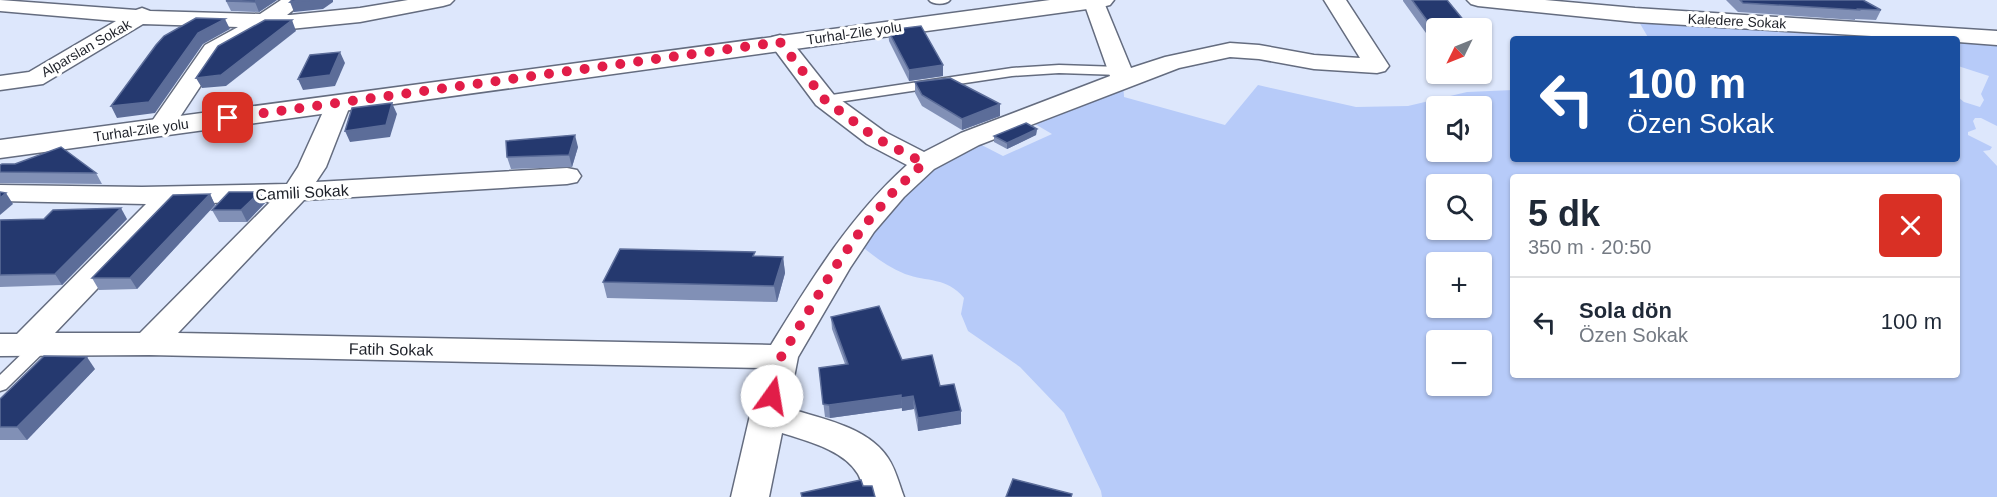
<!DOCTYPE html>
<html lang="tr">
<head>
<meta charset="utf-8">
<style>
  body { margin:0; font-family:Arial,sans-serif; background:#f2f2f3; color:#1f2937; height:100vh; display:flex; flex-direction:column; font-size:22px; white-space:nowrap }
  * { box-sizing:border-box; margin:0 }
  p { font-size:20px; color:#747a83 }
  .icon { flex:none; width:33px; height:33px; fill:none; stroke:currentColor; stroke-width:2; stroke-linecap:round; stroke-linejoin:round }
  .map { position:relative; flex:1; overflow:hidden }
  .panel { position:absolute; left:1510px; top:174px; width:450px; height:204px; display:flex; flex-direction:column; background:#fff; border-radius:6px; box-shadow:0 2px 4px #0004 }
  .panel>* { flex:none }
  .hud { position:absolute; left:1510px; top:36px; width:450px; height:126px; border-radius:6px; box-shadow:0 2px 4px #0004; background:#1a4fa0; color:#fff; overflow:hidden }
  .needle { width:39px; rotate:227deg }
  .controls { position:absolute; left:1426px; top:18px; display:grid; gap:12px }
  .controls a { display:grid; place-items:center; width:66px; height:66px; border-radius:6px; background:#fff; box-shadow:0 2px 4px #0004; font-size:30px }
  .pin { position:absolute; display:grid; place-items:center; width:51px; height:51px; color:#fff; margin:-26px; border-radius:12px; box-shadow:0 3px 9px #0006 }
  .me { position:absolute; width:66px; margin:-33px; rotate:13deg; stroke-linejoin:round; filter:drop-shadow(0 0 4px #0008) }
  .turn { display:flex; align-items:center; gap:21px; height:126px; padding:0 18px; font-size:27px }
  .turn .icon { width:78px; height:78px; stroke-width:2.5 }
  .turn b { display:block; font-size:42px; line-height:51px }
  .round { display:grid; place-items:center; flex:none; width:63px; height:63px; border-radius:6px; background:#f2f2f3 }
  .summary { display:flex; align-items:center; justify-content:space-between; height:102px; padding:0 18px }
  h1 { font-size:36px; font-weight:700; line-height:45px }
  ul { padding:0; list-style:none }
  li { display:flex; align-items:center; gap:18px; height:90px; padding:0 18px; border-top:2px solid #e0e1e3 }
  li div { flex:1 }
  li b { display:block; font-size:22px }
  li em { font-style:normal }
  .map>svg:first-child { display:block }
</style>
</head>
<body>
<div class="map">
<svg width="1997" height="497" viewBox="0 0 1997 497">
  <rect width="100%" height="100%" fill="#dde7fc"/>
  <path fill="#b7cbf9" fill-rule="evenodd" d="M 1635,15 L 1997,38 L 1997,126 L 1981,118 L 1975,118 L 1973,121 L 1976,129 L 1968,132 L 1968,135 L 1992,147 L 1990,150 L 1983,151 L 1997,166 L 1997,497 L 1102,497 L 1101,491 L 1064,413 L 1020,367 L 968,331 L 961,314 L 964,298 C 947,277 927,282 905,274 C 885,266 870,253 854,240 L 864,226 L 970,139 L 1003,156 L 1052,134 L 1023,117 L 1123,79 L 1124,97 L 1225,125 L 1258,85 L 1356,107 L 1408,106 L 1467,92 L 1513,90 L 1514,159 L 1958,159 L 1958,97 L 1964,102 L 1980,107 L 1984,100 L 1981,94 L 1989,76 L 1958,66 L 1958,39 L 1649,39 ZM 1437,106 L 1482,106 L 1482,152 L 1437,152 ZM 1514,177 L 1958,177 L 1958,375 L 1514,375 ZM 1437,184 L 1482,184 L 1482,230 L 1437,230 ZM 1437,262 L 1482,262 L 1482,308 L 1437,308 ZM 1437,340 L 1482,340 L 1482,386 L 1437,386 Z"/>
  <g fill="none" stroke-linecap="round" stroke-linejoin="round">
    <defs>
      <g id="service">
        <path d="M 929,0 L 950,0 C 946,5 933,5 929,0 Z"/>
        <path d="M 1059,65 L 1120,67 L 1126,71 L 1120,75 L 1059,73 L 1012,76 L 825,104 L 819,100 L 825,96 L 1012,68 Z"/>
        <path d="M 42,338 L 48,340 L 50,344 L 48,348 L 6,389 L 0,391 L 0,375 L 36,340 Z"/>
      </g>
      <g id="minor">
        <path d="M 0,0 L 136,10 L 142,8 L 150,11 L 260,14 L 281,0 L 306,0 L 287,15 L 290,15 L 360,8 L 408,0 L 454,0 L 450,4 L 443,6 L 360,22 L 290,29 L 269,28 L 221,55 L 170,132 L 161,135 L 152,132 L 148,127 L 205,45 L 238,27 L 143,24 L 43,84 L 0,90 L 0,76 L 29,72 L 116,21 L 0,11 Z"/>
        <path d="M 1083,0 L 1103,0 L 1131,68 L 1165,57 L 1230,43 L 1259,45 L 1314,55 L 1360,58 L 1324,0 L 1346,0 L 1389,66 L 1385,71 L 1377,73 L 1314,69 L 1259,59 L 1230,57 L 1179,68 L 979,145 L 934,169 L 904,197 L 874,232 L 850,268 L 798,357 L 788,408 C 821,419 867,426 888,458 C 896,470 899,484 904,497 L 866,497 C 863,490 862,481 858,474 C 844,450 807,441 782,433 L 769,497 L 731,497 L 761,368 L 149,355 L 0,356 L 0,334 L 17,334 L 146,204 L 0,201 L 0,185 L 142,187 L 287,184 L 298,167 L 327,103 L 330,98 L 339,96 L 348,98 L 351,103 L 326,167 L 316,182 L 567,168 L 577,170 L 581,176 L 577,182 L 567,184 L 304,200 L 178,333 L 771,345 C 811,280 850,216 907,165 L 867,144 L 816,105 L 769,42 L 772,37 L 780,35 L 788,37 L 834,95 L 885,132 L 924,152 L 961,133 L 1110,76 ZM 271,201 L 140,333 L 55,333 L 178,204 Z"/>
        <path d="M 1467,0 L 1545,0 L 1635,8 L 1997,31 L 1997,45 L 1958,42 L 1958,39 L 1922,39 L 1635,22 L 1478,6 L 1471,4 Z"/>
      </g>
      <path id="primary" d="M 1050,0 L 1114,0 L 1110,5 L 1102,7 L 0,158 L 0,140 Z"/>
    </defs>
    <use href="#service" stroke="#646c7f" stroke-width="3"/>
    <use href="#minor" stroke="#646c7f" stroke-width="3"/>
    <use href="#primary" stroke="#646c7f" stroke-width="3"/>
    <use href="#service" fill="#fff" fill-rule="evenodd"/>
    <use href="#minor" fill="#fff" fill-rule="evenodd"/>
    <use href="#primary" fill="#fff" fill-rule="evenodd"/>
  </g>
  <g fill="#8190b6">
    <path d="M 277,0 L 259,12 L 231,11 L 226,1 Z"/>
    <path d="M 1403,0 L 1447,0 L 1437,28 L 1437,40 L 1431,40 L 1403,1 Z"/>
    <path d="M 1726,0 L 1863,0 L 1881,10 L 1876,20 L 1855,19 L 1855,20 L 1738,12 Z"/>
    <path d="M 888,30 L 943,65 L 943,76 L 909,81 L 889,41 Z"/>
    <path d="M 915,82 L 1000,104 L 1000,116 L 962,130 L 922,106 L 915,93 Z"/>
    <path d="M 1037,129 L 1036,135 L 1007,149 L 994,142 L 994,136 Z"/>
    <path d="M 578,147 L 572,167 L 511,169 L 507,157 Z"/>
    <path d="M 0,165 L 96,173 L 102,184 L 0,183 Z"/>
    <path d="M 210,194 L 215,205 L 137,289 L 99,290 L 92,278 Z"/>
    <path d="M 265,203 L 247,222 L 219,222 L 212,210 Z"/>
    <path d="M 127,219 L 62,285 L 0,287 L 0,220 Z"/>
    <path d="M 756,256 L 783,257 L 785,273 L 777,302 L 607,298 L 603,282 Z"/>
    <path d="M 831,317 L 902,360 L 940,386 L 961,424 L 918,431 L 914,409 L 902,411 L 902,408 L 830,418 L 825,417 L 819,368 L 845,364 L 832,329 Z"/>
    <path d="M 95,369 L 27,440 L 0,440 L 0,399 Z"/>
  </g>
  <g fill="#5c6d99">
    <path d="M 257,0 L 277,0 L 259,12 L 255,2 Z"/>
    <path d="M 312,0 L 333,0 L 333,2 L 323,9 L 294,12 L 290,2 Z"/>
    <path d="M 225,19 L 230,29 L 203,44 L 155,113 L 117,118 L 111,106 L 198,33 Z"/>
    <path d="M 292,20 L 296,31 L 226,86 L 202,88 L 196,78 Z"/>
    <path d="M 340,52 L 345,63 L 335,86 L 303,90 L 298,79 Z"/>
    <path d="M 943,65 L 943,76 L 909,81 L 909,70 Z"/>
    <path d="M 392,103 L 397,114 L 390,137 L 350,142 L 345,131 Z"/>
    <path d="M 1000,104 L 1000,116 L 962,130 L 962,119 Z"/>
    <path d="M 1037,129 L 1036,135 L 1007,149 L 1007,143 Z"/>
    <path d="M 575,135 L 578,147 L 572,167 L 569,155 Z"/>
    <path d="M 260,192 L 265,203 L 247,222 L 241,210 Z"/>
    <path d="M 6,193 L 13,204 L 0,215 L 0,198 Z"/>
    <path d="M 210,194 L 215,205 L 137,289 L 130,278 Z"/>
    <path d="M 121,208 L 127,219 L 62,285 L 55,274 Z"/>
    <path d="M 783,257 L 785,273 L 777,302 L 774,286 Z"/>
    <path d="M 87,357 L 95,369 L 27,440 L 17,427 Z"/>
    <path d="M 901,395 L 902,408 L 830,418 L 829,405 Z"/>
    <path d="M 913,396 L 914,409 L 902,411 L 901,398 Z"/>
    <path d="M 961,411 L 961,424 L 918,431 L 918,418 Z"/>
  </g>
  <g fill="#25396f" stroke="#5c6d99" stroke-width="1.5">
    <path d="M 228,0 L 257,0 L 255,2 L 226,1 Z"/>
    <path d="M 292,0 L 312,0 L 290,2 Z"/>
    <path d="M 1412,0 L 1447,0 L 1470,28 L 1437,28 L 1437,30 L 1434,30 Z"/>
    <path d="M 1740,0 L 1863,0 L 1881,10 L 1858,9 L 1859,10 L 1743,3 Z"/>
    <path d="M 196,18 L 225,19 L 198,33 L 149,102 L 111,106 L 156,45 L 164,36 Z"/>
    <path d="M 265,20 L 292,20 L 221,75 L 196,78 L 218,46 Z"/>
    <path d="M 921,26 L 943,65 L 909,70 L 888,30 Z"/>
    <path d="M 340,52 L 330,75 L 298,79 L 310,55 Z"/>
    <path d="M 950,78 L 1000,104 L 962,119 L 922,95 L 915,82 Z"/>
    <path d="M 392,103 L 386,125 L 345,131 L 352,108 Z"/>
    <path d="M 1026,123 L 1037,129 L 1007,143 L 994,136 Z"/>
    <path d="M 575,135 L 569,155 L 507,157 L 506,141 Z"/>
    <path d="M 61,147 L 96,173 L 0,172 L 0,165 L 2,164 L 15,164 Z"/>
    <path d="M 0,192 L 6,193 L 0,198 Z"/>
    <path d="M 229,192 L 260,192 L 241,210 L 212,210 Z"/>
    <path d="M 210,194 L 130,278 L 92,278 L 173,195 Z"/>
    <path d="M 121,208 L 55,274 L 0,275 L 0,220 L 44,219 L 53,210 Z"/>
    <path d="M 620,249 L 755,252 L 753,256 L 783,257 L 774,286 L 603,282 Z"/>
    <path d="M 879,306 L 902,360 L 932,355 L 940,386 L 954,384 L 961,411 L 918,418 L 913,396 L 901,398 L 901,395 L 829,405 L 823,404 L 819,368 L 848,364 L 831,317 Z"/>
    <path d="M 44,356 L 87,357 L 17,427 L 0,427 L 0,399 Z"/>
    <path d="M 1013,479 L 1072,494 L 1071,497 L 1006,497 Z"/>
    <path d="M 861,480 L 863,486 L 872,486 L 875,497 L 802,497 L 801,493 Z"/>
  </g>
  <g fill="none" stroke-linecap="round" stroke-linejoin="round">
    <path stroke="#e11d48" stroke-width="10" stroke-dasharray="0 18" d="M 228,118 L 780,42 L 825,100 L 876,138 L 924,163 L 894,191 L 864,226 L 835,267 L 781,357 L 772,396"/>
  </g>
  <g text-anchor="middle" stroke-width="6" stroke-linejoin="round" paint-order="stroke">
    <g font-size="14" fill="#1e2129" stroke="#fff">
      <text transform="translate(1737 21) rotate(3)" y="5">Kaledere Sokak</text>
      <text transform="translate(854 33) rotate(-8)" y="5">Turhal-Zile yolu</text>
      <text transform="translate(86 48) rotate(-30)" y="5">Alparslan Sokak</text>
      <text transform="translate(141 130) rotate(-8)" y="5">Turhal-Zile yolu</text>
    </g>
    <g font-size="16" fill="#1e2129" stroke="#fff">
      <text transform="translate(302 192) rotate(-3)" y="6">Camili Sokak</text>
      <text transform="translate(391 349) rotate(1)" y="6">Fatih Sokak</text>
    </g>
  </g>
</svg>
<div class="controls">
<a><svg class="needle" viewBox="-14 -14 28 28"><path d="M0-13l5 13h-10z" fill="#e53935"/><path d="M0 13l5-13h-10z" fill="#747a83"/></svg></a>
<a><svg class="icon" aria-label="sound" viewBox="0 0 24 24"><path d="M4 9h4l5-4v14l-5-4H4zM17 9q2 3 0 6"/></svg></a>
<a><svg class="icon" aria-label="search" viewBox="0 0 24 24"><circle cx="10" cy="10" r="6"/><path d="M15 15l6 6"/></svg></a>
<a>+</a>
<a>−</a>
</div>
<div class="pin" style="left:228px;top:118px;background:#d93025"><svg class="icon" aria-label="arrive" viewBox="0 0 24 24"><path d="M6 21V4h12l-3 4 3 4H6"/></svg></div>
<svg class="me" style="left:772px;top:396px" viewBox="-20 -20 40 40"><circle r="19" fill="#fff"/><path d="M0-13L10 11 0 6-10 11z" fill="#e11d48"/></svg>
<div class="hud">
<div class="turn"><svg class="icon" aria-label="left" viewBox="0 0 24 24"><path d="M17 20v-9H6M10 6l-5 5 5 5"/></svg><div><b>100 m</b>Özen Sokak</div></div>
</div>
<section class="panel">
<div class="summary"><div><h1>5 dk</h1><p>350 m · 20:50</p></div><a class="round" style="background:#d93025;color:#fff"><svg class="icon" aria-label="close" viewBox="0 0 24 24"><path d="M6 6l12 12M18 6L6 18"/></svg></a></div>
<ul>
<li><svg class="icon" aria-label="left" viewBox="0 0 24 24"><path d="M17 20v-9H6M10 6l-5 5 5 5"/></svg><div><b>Sola dön</b><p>Özen Sokak</p></div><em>100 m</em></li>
</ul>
</section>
</div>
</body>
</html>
